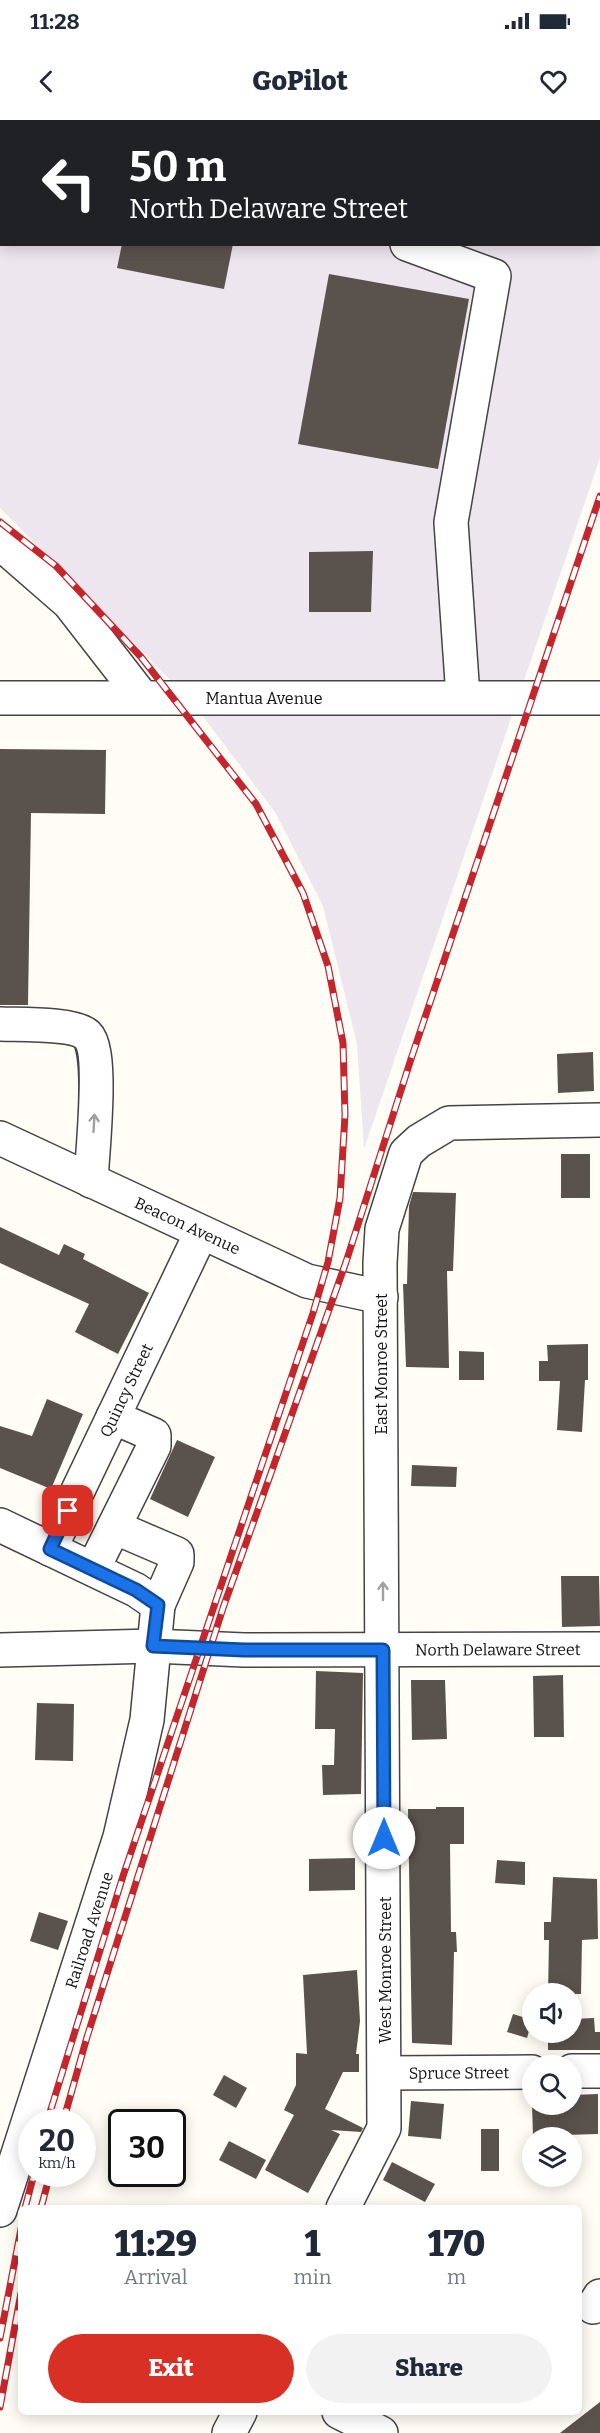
<!DOCTYPE html>
<html lang="en">
<head>
<meta charset="utf-8">
<style>
  body { margin:0; font-family:Bitter,serif; background:#f2f2f3; color:#1f2937; height:100vh; display:flex; flex-direction:column; font-size:22px; white-space:nowrap }
  * { box-sizing:border-box; margin:0 }
  p { font-size:20px; color:#747a83 }
  .icon { flex:none; width:33px; height:33px; fill:none; stroke:currentColor; stroke-width:2; stroke-linecap:round; stroke-linejoin:round }
  .map { position:relative; flex:1; overflow:hidden }
  .panel { position:absolute; left:18px; top:2085px; width:564px; height:210px; display:flex; flex-direction:column; background:#fff; border-radius:9px; box-shadow:0 3px 15px #0003 }
  .panel>* { flex:none }
  .top-card { position:absolute; left:0px; top:0px; width:600px; height:126px; box-shadow:0 3px 15px #0003; background:#202124; color:#fff; overflow:hidden }
  .controls { position:absolute; left:522px; top:1863px; display:grid; gap:12px }
  .controls a { display:grid; place-items:center; width:60px; height:60px; border-radius:50%; background:#fff; box-shadow:0 3px 15px #0003; font-size:30px }
  .speed { position:absolute; left:18px; top:1989px; display:flex; gap:12px; font-size:30px; font-weight:700; text-align:center }
  .speed>* { display:grid; place-content:center; width:78px; height:78px; border-radius:50%; background:#fff; box-shadow:0 3px 15px #0003; line-height:1 }
  .speed small { font-size:15px; font-weight:400 }
  .speed .limit { border:3px solid #111; border-radius:9px; background:#fff; color:#111 }
  .pin { position:absolute; display:grid; place-items:center; width:51px; height:51px; color:#fff; margin:-26px; border-radius:12px; box-shadow:0 3px 9px #0006 }
  .me { position:absolute; width:66px; margin:-33px; rotate:0deg; stroke-linejoin:round; filter:drop-shadow(0 0 4px #0008) }
  .turn { display:flex; align-items:center; gap:21px; height:126px; padding:0 30px; font-size:27px }
  .turn .icon { width:78px; height:78px; stroke-width:2.5 }
  .turn b { display:block; font-size:42px; line-height:51px }
  .eta { display:flex; justify-content:space-evenly; align-items:center; height:102px; text-align:center }
  .eta b { font-size:36px; font-weight:800; line-height:42px }
  .action { display:flex; gap:12px; margin-top:auto; padding:12px 30px }
  .action a { flex:1; height:69px; border-radius:36px; background:#d93025; color:#fff; font-size:24px; font-weight:800; line-height:69px; text-align:center }
  .action a+a { background:#f2f2f3; color:#1f2937 }
  .status { display:flex; justify-content:space-between; align-items:center; height:42px; padding:0 30px; background:#fff; direction:ltr }
  .status svg { height:16px; fill:currentColor }
  header { display:flex; justify-content:space-between; align-items:center; height:78px; padding:0 30px; background:#fff; font-size:27px; font-weight:800 }
  .map>svg:first-child { display:block }
</style>
</head>
<body>
<div class="status"><b>11:28</b><svg viewBox="0 0 49 12"><path d="M0 12V9h3v3zM5 12V6h3v6zM10 12V3h3v9zM15 12V0h3v12zM26 1h20v11H26zM47 4h2v5h-2z"/></svg></div>
<header><svg class="icon" aria-label="back" viewBox="0 0 24 24"><path d="M15 5l-7 7 7 7"/></svg>GoPilot<svg class="icon" aria-label="heart" viewBox="0 0 24 24"><path d="M12 20l-8-8c-3-5 5-10 8-4 3-6 11-1 8 4z"/></svg></header>
<div class="map">
<svg width="600" height="2313" viewBox="0 0 600 2313">
  <rect width="100%" height="100%" fill="#fffdf5"/>
  <path fill="#eee6ef" fill-rule="evenodd" d="M 0,0 L 600,0 L 600,338 L 364,1029 L 357,924 L 323,786 L 275,692 L 192,582 L 0,388 ZM 2,2 L 598,2 L 598,124 L 2,124 Z"/>
  <g fill="#5a524d">
    <path d="M 122,124 L 233,124 L 224,169 L 117,148 Z"/>
    <path d="M 329,154 L 469,179 L 438,349 L 298,324 Z"/>
    <path d="M 373,431 L 371,492 L 309,492 L 309,432 Z"/>
    <path d="M 0,629 L 106,630 L 105,694 L 31,693 L 28,885 L 0,885 Z"/>
    <path d="M 593,932 L 594,971 L 558,973 L 557,934 Z"/>
    <rect x="561" y="1034" width="29" height="44"/>
    <path d="M 413,1072 L 456,1073 L 453,1151 L 447,1151 L 449,1248 L 406,1247 L 403,1164 L 407,1164 L 409,1086 Z"/>
    <path d="M 0,1107 L 59,1135 L 64,1124 L 85,1134 L 83,1139 L 149,1173 L 118,1234 L 75,1212 L 89,1184 L 0,1143 Z"/>
    <path d="M 588,1224 L 588,1260 L 585,1260 L 582,1312 L 557,1310 L 560,1261 L 539,1261 L 539,1241 L 548,1241 L 547,1225 Z"/>
    <path d="M 459,1231 L 484,1232 L 484,1260 L 459,1260 Z"/>
    <path d="M 47,1279 L 83,1294 L 51,1369 L 0,1348 L 0,1306 L 32,1316 Z"/>
    <path d="M 177,1320 L 215,1337 L 188,1397 L 150,1379 Z"/>
    <path d="M 412,1345 L 457,1347 L 456,1367 L 411,1366 Z"/>
    <path d="M 561,1456 L 599,1456 L 600,1506 L 562,1507 Z"/>
    <path d="M 316,1551 L 363,1553 L 361,1674 L 323,1675 L 322,1645 L 334,1645 L 335,1609 L 315,1609 Z"/>
    <path d="M 563,1555 L 564,1617 L 534,1617 L 533,1556 Z"/>
    <path d="M 411,1560 L 445,1560 L 447,1619 L 412,1620 Z"/>
    <path d="M 37,1583 L 74,1584 L 73,1641 L 35,1640 Z"/>
    <path d="M 436,1687 L 464,1687 L 464,1724 L 450,1724 L 451,1812 L 456,1812 L 457,1832 L 454,1832 L 452,1925 L 412,1923 L 408,1689 L 436,1689 Z"/>
    <path d="M 355,1738 L 355,1770 L 309,1771 L 309,1739 Z"/>
    <path d="M 497,1740 L 525,1742 L 525,1765 L 495,1763 Z"/>
    <path d="M 553,1757 L 597,1759 L 598,1819 L 582,1820 L 581,1874 L 548,1874 L 549,1820 L 544,1820 L 544,1802 L 551,1802 Z"/>
    <path d="M 39,1792 L 68,1801 L 58,1830 L 30,1821 Z"/>
    <path d="M 357,1850 L 360,1901 L 356,1934 L 359,1934 L 359,1952 L 343,1952 L 325,1989 L 363,2008 L 361,2012 L 331,2010 L 340,2014 L 308,2073 L 265,2050 L 294,1995 L 284,1990 L 296,1965 L 296,1933 L 307,1934 L 303,1855 Z"/>
    <path d="M 513,1894 L 532,1900 L 527,1918 L 507,1912 Z"/>
    <path d="M 594,1898 L 595,1912 L 600,1912 L 600,1930 L 548,1930 L 548,1912 L 572,1912 L 572,1899 Z"/>
    <path d="M 224,1955 L 247,1968 L 236,1988 L 213,1975 Z"/>
    <path d="M 598,1974 L 598,2014 L 533,2016 L 532,1984 L 572,1984 L 572,1975 Z"/>
    <path d="M 411,1981 L 444,1984 L 441,2019 L 408,2016 Z"/>
    <rect x="481" y="2009" width="18" height="42"/>
    <path d="M 229,2021 L 266,2040 L 256,2059 L 219,2040 Z"/>
    <path d="M 392,2042 L 435,2064 L 425,2082 L 383,2060 Z"/>
    <path d="M 600,2282 L 600,2313 L 560,2313 Z"/>
  </g>
  <g fill="none" stroke-linecap="round" stroke-linejoin="round">
    <defs>
      <g id="minor">
        <path d="M 116,0 L 122,2"/>
        <path d="M 407,124 L 494,156 L 451,402 L 463,577"/>
        <path d="M 0,423 L 69,483 L 142,577"/>
        <path id="s1" d="M 0,578 L 600,578"/>
        <path d="M 0,904 C 18,905 74,903 87,915 C 104,931 92,1035 91,1061"/>
        <path id="s2" d="M 0,1018 L 307,1161 L 381,1177"/>
        <path d="M 0,1405 L 136,1470 L 158,1485 L 147,1600 L 120,1717 L 0,2090"/>
        <path d="M 114,1407 L 177,1434 L 177,1442 L 158,1485"/>
        <path id="s3" d="M 50,1429 L 201,1113"/>
        <path d="M 93,1449 L 154,1326 L 154,1315 L 113,1297"/>
        <path id="s4" d="M 0,1530 L 153,1526 L 244,1530 L 600,1529"/>
        <path d="M 572,1951 L 600,1951"/>
        <path id="s5" d="M 385,1953 L 532,1952"/>
        <path d="M 343,2088 L 384,2008 L 380,1143 L 382,1109 L 406,1033 L 419,1021 L 449,1003 L 600,1000"/>
        <path d="M 593,2187 L 600,2176"/>
        <path d="M 339,2292 L 381,2313"/>
        <path d="M 229,2313 L 240,2292"/>
      </g>
    </defs>
    <use href="#minor" stroke="#444" stroke-width="36"/>
    <use href="#minor" stroke="#fff" stroke-width="33"/>
    <defs>
      <g id="rail">
        <path d="M 0,402 L 56,446 L 141,537 L 256,684 L 303,773 L 328,846 L 343,923 L 345,995 L 340,1078 L 328,1142 L 313,1193 L 123,1756 L 47,2002"/>
        <path d="M 63,2002 L 87,1917 L 223,1488 L 346,1142 L 411,939 L 600,376"/>
        <path d="M 25,2088 L 34,2054"/>
        <path d="M 41,2088 L 50,2054"/>
        <path d="M 0,2218 L 21,2109"/>
        <path d="M 0,2287 L 21,2173"/>
      </g>
    </defs>
    <use href="#rail" stroke="#c4262e" stroke-width="7"/>
    <use href="#rail" stroke="#fff" stroke-width="4.5" stroke-dasharray="14" stroke-linecap="butt"/>
  </g>
  <defs><path id="oneway-shaft" d="M-6 0H5M1.5-3L5.5 0L1.5 3" fill="none" stroke-width="1.6" stroke-linecap="round" stroke-linejoin="round" transform="scale(1.5)"/></defs>
  <g stroke="#a0a0a0">
    <use href="#oneway-shaft" transform="translate(94 1003) rotate(-87)"/>
    <use href="#oneway-shaft" transform="translate(383 1471) rotate(-90)"/>
  </g>
  <g fill="none" stroke-linecap="round" stroke-linejoin="round">
    <defs>
      <path id="route" d="M 68,1391 L 50,1429 L 136,1470 L 158,1485 L 153,1526 L 244,1530 L 383,1530 L 384,1718"/>
    </defs>
    <use href="#route" stroke="#114b97" stroke-width="15"/>
    <use href="#route" stroke="#1a73e8" stroke-width="10"/>
  </g>
  <g text-anchor="middle" stroke-width="6" stroke-linejoin="round" paint-order="stroke">
    <g font-size="16" fill="#111" stroke="#fff">
      <text dy="6" stroke="none"><textPath href="#s1" startOffset="264">Mantua Avenue</textPath></text>
      <text dy="6" stroke="none"><textPath href="#s2" startOffset="207">Beacon Avenue</textPath></text>
      <text transform="translate(381 1244) rotate(-90)" y="6">East Monroe Street</text>
      <text dy="6" stroke="none"><textPath href="#s3" startOffset="176">Quincy Street</textPath></text>
      <text dy="6" stroke="none"><textPath href="#s4" startOffset="498">North Delaware Street</textPath></text>
      <text transform="translate(89 1810) rotate(-72)" y="6">Railroad Avenue</text>
      <text transform="translate(385 1850) rotate(-90)" y="6">West Monroe Street</text>
      <text dy="6" stroke="none"><textPath href="#s5" startOffset="74">Spruce Street</textPath></text>
    </g>
  </g>
</svg>
<div class="controls">
<a><svg class="icon" aria-label="sound" viewBox="0 0 24 24"><path d="M4 9h4l5-4v14l-5-4H4zM17 9q2 3 0 6"/></svg></a>
<a><svg class="icon" aria-label="search" viewBox="0 0 24 24"><circle cx="10" cy="10" r="6"/><path d="M15 15l6 6"/></svg></a>
<a><svg class="icon" aria-label="layers" viewBox="0 0 24 24"><path d="M12 4l9 5-9 5-9-5zM3 14l9 5 9-5"/></svg></a>
</div>
<div class="speed"><div>20<small>km/h</small></div><div class="limit">30</div></div>
<div class="pin" style="left:68px;top:1391px;background:#d93025"><svg class="icon" aria-label="arrive" viewBox="0 0 24 24"><path d="M6 21V4h12l-3 4 3 4H6"/></svg></div>
<svg class="me" style="left:384px;top:1718px" viewBox="-20 -20 40 40"><circle r="19" fill="#fff"/><path d="M0-13L10 11 0 6-10 11z" fill="#1a73e8"/></svg>
<div class="top-card">
<div class="turn"><svg class="icon" aria-label="left" viewBox="0 0 24 24"><path d="M17 20v-9H6M10 6l-5 5 5 5"/></svg><div><b>50 m</b>North Delaware Street</div></div>
</div>
<section class="panel">
<div class="eta">
<div><b>11:29</b><p>Arrival</p></div>
<div><b>1</b><p>min</p></div>
<div><b>170</b><p>m</p></div>
</div>
<div class="action"><a>Exit</a><a>Share</a></div>
</section>
</div>
</body>
</html>
